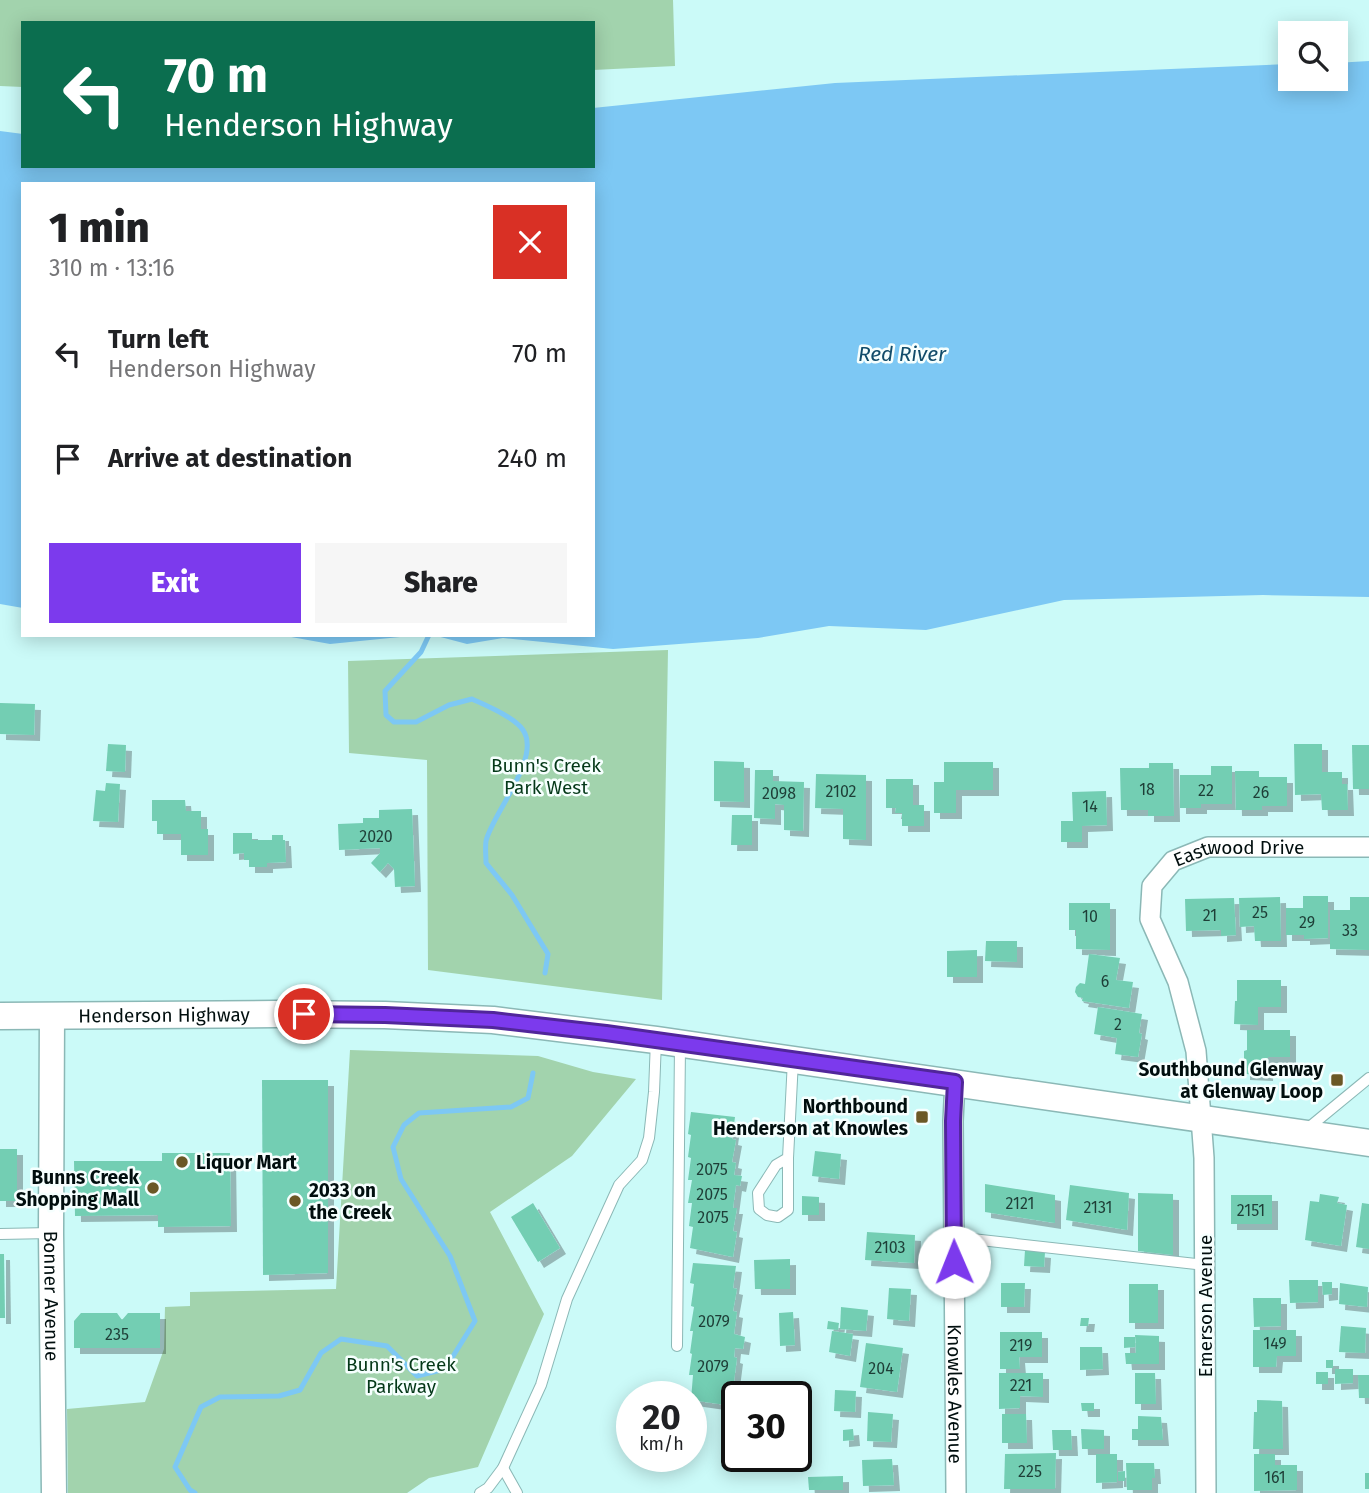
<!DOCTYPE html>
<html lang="en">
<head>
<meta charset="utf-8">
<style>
  body { margin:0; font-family:"Fira Sans",sans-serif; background:#f6f6f6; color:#202124; height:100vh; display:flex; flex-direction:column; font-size:26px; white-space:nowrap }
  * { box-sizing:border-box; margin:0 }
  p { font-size:23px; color:#757577 }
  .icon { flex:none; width:38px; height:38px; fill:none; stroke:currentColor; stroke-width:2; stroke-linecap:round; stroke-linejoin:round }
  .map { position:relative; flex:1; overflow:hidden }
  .details { position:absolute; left:21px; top:182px; width:574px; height:455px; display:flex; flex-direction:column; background:#fff; border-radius:0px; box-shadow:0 4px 18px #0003 }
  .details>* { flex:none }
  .guide { position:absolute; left:21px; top:21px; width:574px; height:147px; border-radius:0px; box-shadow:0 4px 18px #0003; background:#0b6e4f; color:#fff; overflow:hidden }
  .controls { position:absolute; left:1278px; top:21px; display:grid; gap:14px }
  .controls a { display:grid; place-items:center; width:70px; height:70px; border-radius:0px; background:#fff; box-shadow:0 4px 18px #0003; font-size:35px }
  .speed { position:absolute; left:616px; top:1381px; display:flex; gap:14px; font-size:35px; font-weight:700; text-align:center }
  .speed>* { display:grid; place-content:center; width:91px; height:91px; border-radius:50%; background:#fff; box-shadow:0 4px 18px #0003; line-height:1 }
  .speed small { font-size:18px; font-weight:400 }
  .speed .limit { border:4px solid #111; border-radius:10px; background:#fff; color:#111 }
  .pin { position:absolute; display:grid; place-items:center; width:60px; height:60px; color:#fff; margin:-30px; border:4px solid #fff; border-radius:50%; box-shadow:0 2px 7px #0007 }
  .me { position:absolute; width:77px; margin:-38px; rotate:359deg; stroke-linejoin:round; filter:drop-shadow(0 0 5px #0008) }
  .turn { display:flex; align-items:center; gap:24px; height:147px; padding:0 28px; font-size:32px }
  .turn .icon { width:91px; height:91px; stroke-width:2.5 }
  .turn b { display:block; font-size:49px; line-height:60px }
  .round { display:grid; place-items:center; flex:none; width:74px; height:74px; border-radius:0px; background:#f6f6f6 }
  .headline { display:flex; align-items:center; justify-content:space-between; height:119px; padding:0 28px }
  h1 { font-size:42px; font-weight:800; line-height:52px }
  .primary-button { display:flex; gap:14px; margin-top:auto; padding:14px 28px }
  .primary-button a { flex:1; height:80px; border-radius:0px; background:#7c3aed; color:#fff; font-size:28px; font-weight:800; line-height:80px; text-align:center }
  .primary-button a+a { background:#f6f6f6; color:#202124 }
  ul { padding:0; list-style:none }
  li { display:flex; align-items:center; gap:21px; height:105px; padding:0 28px }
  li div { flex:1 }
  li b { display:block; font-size:26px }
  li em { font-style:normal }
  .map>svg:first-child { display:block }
</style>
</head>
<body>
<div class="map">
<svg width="1369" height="1493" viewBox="0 0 1369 1493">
  <defs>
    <filter id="shadow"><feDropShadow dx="6" dy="6" stdDeviation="0" flood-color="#0004"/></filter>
  </defs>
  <rect width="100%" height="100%" fill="#cbfaf8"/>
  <g fill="#a2d3ad">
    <path d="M 0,0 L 673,0 L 675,66 L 593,70 L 593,23 L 23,23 L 23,87 L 0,86 Z"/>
    <path d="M 668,650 L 662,1000 L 428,970 L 427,760 L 349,753 L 348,661 Z"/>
    <path d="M 350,1050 L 538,1056 L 593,1072 L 636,1079 L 572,1156 L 490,1212 L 544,1314 L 478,1467 L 429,1478 L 407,1493 L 68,1493 L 67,1409 L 145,1402 L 164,1349 L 165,1307 L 190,1306 L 190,1292 L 336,1289 Z"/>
  </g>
  <g fill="#7dc8f4">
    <path d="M 1369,61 L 1369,597 L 1263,595 L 1064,600 L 926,630 L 829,626 L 758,638 L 613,649 L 503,638 L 467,644 L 433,635 L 593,635 L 593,184 L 23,184 L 23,608 L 0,604 L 0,131 L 23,134 L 23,166 L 593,166 L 593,108 L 835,83 L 1290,64 L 1290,79 L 1335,79 L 1335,63 Z"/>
    <path d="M 280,635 L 420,635 L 330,644 Z"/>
  </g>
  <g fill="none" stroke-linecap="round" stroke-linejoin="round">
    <g stroke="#7dc8f4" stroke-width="5">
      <path d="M 429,635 L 421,652 L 385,691 L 386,715 L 394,722 L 416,722 L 449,705 L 472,699 C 487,706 514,717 523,730 C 542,758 492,814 486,841 C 485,848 486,856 486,863 L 512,895 L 548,954 L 545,973"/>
      <path d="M 195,1493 L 190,1490 L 175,1467 L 201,1407 L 220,1397 L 279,1396 L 300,1390 L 321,1353 L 341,1339 L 387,1346 L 417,1376 L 445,1369 L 475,1321 L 450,1256 L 401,1179 L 393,1147 L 404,1125 L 419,1113 L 511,1107 L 528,1098 L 533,1073"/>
    </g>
  </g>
  <g fill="#73ceb3" filter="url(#shadow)">
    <path d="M 0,703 L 35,704 L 34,735 L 0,734 Z"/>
    <path d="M 108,744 L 126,745 L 125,772 L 106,771 Z"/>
    <path d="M 1294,744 L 1322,744 L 1322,772 L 1342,772 L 1342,784 L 1347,784 L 1348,810 L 1322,810 L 1321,794 L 1295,795 Z"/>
    <path d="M 1352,745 L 1369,745 L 1369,789 L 1353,789 Z"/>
    <path d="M 714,761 L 744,762 L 744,802 L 714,801 Z"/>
    <path d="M 944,762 L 993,762 L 993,790 L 956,790 L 956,813 L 934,813 L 934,782 L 944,782 Z"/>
    <path d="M 1149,763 L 1173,763 L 1174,816 L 1148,816 L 1148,810 L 1121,810 L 1120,768 L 1149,768 Z"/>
    <path d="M 1211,766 L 1232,766 L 1232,804 L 1201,804 L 1201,808 L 1180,808 L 1180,775 L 1211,775 Z"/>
    <path d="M 755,770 L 773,770 L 773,781 L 804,782 L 803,831 L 784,830 L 784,805 L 775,804 L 775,819 L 754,818 Z"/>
    <path d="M 1235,771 L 1259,771 L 1259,777 L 1287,777 L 1287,806 L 1262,806 L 1262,810 L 1236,810 Z"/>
    <path d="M 816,774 L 866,775 L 866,840 L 843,839 L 843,809 L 815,808 Z"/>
    <path d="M 886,779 L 913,779 L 913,805 L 924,805 L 924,826 L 902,826 L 902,813 L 895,813 L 896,808 L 886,808 Z"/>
    <path d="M 106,783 L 120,784 L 118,822 L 93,821 L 96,790 L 105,791 Z"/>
    <path d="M 1106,791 L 1107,825 L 1082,826 L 1082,842 L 1061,842 L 1061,821 L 1073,821 L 1072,792 Z"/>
    <path d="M 152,800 L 185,800 L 186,811 L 201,811 L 201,829 L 208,829 L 208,855 L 181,855 L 181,834 L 157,834 L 157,821 L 152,821 Z"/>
    <path d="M 412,809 L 415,886 L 395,887 L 394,869 L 388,863 L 380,872 L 371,863 L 380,853 L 380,848 L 339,850 L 338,824 L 363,823 L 363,818 L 379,818 L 379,810 Z"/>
    <path d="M 732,815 L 752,815 L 752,845 L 731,845 Z"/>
    <path d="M 233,833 L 252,833 L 252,840 L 272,840 L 272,835 L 283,835 L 283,840 L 285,840 L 286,862 L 267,863 L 267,867 L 249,867 L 249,860 L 244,860 L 244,853 L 233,854 Z"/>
    <path d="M 1303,896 L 1328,896 L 1328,938 L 1304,939 L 1304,935 L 1286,935 L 1286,908 L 1303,908 Z"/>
    <path d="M 1280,897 L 1281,941 L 1255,941 L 1254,926 L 1240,927 L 1239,898 Z"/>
    <path d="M 1350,897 L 1369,897 L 1369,950 L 1330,949 L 1330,910 L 1350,910 Z"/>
    <path d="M 1234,898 L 1236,935 L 1221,936 L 1221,930 L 1186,931 L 1185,899 Z"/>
    <path d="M 1069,903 L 1110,903 L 1110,950 L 1076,949 L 1076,930 L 1069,930 Z"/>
    <path d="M 986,941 L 1017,941 L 1017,962 L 985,961 Z"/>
    <path d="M 977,950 L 977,977 L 947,977 L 947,951 Z"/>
    <path d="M 1089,954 L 1120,958 L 1116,980 L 1133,982 L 1129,1008 L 1082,1001 L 1083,998 L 1078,997 L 1075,992 L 1076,987 L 1080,983 L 1085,984 Z"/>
    <path d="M 1237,980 L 1281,980 L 1281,1007 L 1258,1007 L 1258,1025 L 1234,1024 L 1235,1001 L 1237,1001 Z"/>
    <path d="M 1098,1007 L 1142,1014 L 1139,1033 L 1142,1034 L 1138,1057 L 1115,1054 L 1117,1038 L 1094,1034 Z"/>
    <path d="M 1247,1030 L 1290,1030 L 1290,1057 L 1268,1057 L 1267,1075 L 1244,1074 L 1244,1051 L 1247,1050 Z"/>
    <path d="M 262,1080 L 328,1080 L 328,1273 L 263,1275 Z"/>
    <path d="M 691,1112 L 735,1117 L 732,1139 L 736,1140 L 732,1162 L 736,1163 L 734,1175 L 742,1176 L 740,1186 L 736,1185 L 733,1208 L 737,1208 L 733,1231 L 737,1232 L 733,1257 L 690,1248 L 693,1227 L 689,1226 L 692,1203 L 688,1203 L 692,1180 L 688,1180 L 691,1158 L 688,1157 L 691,1135 L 688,1134 Z"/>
    <rect x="0" y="1149" width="17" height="52"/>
    <path d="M 815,1151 L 841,1154 L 839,1179 L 812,1176 Z"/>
    <path d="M 162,1153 L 230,1153 L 231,1226 L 158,1227 L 158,1215 L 75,1216 L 74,1161 L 162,1161 Z"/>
    <path d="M 985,1184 L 1055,1195 L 1055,1223 L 985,1212 Z"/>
    <path d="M 1070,1185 L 1129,1193 L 1127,1230 L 1066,1220 Z"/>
    <path d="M 1138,1193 L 1173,1194 L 1173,1255 L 1138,1251 Z"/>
    <path d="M 1320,1194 L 1339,1197 L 1337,1203 L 1347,1205 L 1341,1246 L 1305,1240 L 1310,1201 L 1319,1202 Z"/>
    <rect x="1231" y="1195" width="41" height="29"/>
    <path d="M 802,1196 L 819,1197 L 819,1215 L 802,1215 Z"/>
    <path d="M 533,1203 L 560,1248 L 538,1262 L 511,1217 Z"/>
    <path d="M 1362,1203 L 1369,1204 L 1369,1249 L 1356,1247 Z"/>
    <path d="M 867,1232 L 915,1235 L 914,1263 L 865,1260 Z"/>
    <path d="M 1025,1250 L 1045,1252 L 1044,1267 L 1024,1266 Z"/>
    <path d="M 0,1254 L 4,1254 L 5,1318 L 0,1318 Z"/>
    <path d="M 790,1259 L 790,1289 L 755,1289 L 754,1260 Z"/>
    <path d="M 693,1263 L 736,1266 L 733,1288 L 737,1289 L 733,1311 L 737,1312 L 734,1334 L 745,1337 L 743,1349 L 735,1348 L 734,1357 L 737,1358 L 734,1381 L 737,1381 L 735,1393 L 743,1394 L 743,1396 L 737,1396 L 737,1404 L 734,1403 L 733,1406 L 691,1400 L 693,1375 L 689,1375 L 692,1354 L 690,1353 L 693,1331 L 690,1331 L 694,1307 L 691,1306 L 694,1284 L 690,1283 Z"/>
    <path d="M 1289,1280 L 1318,1280 L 1318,1302 L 1290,1303 Z"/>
    <path d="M 1322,1282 L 1332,1282 L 1332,1294 L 1323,1295 Z"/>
    <path d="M 1001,1283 L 1025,1283 L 1024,1307 L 1001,1307 Z"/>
    <path d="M 1340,1283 L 1368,1287 L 1367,1307 L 1339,1304 Z"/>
    <rect x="1129" y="1284" width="29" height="39"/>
    <path d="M 889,1288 L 911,1289 L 909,1321 L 887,1319 Z"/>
    <path d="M 1253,1298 L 1281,1298 L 1281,1326 L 1254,1327 Z"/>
    <path d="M 841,1307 L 868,1310 L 866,1331 L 840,1329 Z"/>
    <path d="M 793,1312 L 795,1345 L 780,1346 L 779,1313 Z"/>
    <path d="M 81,1313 L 117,1313 L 122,1320 L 128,1313 L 160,1313 L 160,1348 L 74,1348 L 74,1321 Z"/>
    <path d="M 1081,1318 L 1089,1318 L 1088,1326 L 1080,1326 Z"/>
    <path d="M 828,1321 L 839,1323 L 838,1330 L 827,1329 Z"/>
    <path d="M 1341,1326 L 1366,1328 L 1365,1353 L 1339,1352 Z"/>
    <path d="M 1253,1330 L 1296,1330 L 1296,1356 L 1277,1356 L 1276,1367 L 1253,1367 Z"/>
    <path d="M 832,1331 L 853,1334 L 850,1356 L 829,1352 Z"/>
    <path d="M 1000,1332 L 1042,1332 L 1042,1357 L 1019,1357 L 1020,1369 L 1000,1369 Z"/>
    <path d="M 1135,1335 L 1159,1336 L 1159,1364 L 1126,1364 L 1125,1353 L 1136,1353 Z"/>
    <path d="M 1124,1337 L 1135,1337 L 1135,1347 L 1124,1348 Z"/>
    <path d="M 866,1343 L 903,1348 L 897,1392 L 860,1387 Z"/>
    <path d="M 1080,1347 L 1102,1347 L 1103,1369 L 1080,1370 Z"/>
    <rect x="1326" y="1360" width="7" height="8"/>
    <path d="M 1335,1369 L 1353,1369 L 1353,1383 L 1335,1384 Z"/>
    <rect x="1316" y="1372" width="12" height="12"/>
    <path d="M 999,1373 L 1043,1373 L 1043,1397 L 1020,1396 L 1020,1408 L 999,1409 Z"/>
    <path d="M 1135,1373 L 1155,1373 L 1156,1404 L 1135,1404 Z"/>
    <path d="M 1358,1375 L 1369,1375 L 1369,1398 L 1359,1398 Z"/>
    <path d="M 835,1390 L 856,1391 L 855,1412 L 834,1411 Z"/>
    <path d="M 1257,1400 L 1282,1401 L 1283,1449 L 1253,1449 L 1254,1412 L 1257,1412 Z"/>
    <path d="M 1081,1403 L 1094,1403 L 1094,1411 L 1082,1411 Z"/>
    <path d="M 868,1412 L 893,1414 L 891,1442 L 867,1441 Z"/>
    <path d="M 1002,1414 L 1026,1414 L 1027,1443 L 1002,1443 Z"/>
    <path d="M 1138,1416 L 1161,1417 L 1163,1440 L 1132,1440 L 1132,1429 L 1138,1429 Z"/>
    <path d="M 853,1429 L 854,1440 L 843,1441 L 843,1430 Z"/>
    <path d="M 1081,1429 L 1104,1430 L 1104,1449 L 1082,1449 Z"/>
    <path d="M 1052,1430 L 1071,1430 L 1072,1450 L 1053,1450 Z"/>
    <path d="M 1056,1453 L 1055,1489 L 1004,1489 L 1005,1454 Z"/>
    <path d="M 1096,1454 L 1117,1454 L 1117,1482 L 1096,1483 Z"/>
    <path d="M 1254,1454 L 1275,1454 L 1275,1465 L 1297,1465 L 1297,1490 L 1254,1491 Z"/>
    <path d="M 892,1459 L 894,1485 L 863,1486 L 862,1460 Z"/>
    <path d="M 1126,1463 L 1154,1463 L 1155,1478 L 1152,1478 L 1152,1490 L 1127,1490 Z"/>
    <path d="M 1125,1471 L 1125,1481 L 1118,1481 L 1118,1472 Z"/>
    <rect x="1365" y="1473" width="4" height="16"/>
    <path d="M 843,1476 L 843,1490 L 809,1490 L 808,1477 Z"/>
  </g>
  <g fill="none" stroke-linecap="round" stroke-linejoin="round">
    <defs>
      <g id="service">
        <path d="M 1307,1129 L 1369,1078"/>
        <path d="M 788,1158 L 776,1165 L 758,1193 L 759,1209 L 767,1215 L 778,1217 L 788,1210 L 788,1158 L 793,1060"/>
        <path d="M 0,1234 L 51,1233"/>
        <path d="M 954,1237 L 1205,1265"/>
        <path d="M 677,1346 L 680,1045"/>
        <path d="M 503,1468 L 517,1493"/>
        <path d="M 480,1493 L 488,1488 L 503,1468 L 541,1385 L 567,1299 L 619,1185 L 642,1160 L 649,1138 L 654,1092 L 656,1040"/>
      </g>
      <g id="minor">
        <path id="s1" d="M 955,1082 L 953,1121 L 956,1493"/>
        <path id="s2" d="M 1206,1493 L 1204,1158 L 1196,1051 L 1178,982 L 1150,919 L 1152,886 L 1173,861 L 1208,847 L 1369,847"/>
      </g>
      <g id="tertiary">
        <path id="s3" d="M 52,1016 L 51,1233 L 54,1493"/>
      </g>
      <g id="secondary">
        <path id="s4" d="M 0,1016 L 276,1014 L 385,1015 L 493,1020 L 656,1040 L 1369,1143"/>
      </g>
    </defs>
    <use href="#service" stroke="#8bb8b6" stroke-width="12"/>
    <use href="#minor" stroke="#8bb8b6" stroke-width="22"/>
    <use href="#tertiary" stroke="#8bb8b6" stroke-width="27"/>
    <use href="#secondary" stroke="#8bb8b6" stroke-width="29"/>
    <use href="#service" stroke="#fff" stroke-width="10"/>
    <use href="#minor" stroke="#fff" stroke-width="19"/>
    <use href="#tertiary" stroke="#fff" stroke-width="24"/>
    <use href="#secondary" stroke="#fff" stroke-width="26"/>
  </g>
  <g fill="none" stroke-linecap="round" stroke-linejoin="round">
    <defs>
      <path id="route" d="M 304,1014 L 385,1015 L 493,1020 L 606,1033 L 955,1082 L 953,1121 L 954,1262"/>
    </defs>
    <use href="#route" stroke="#51269a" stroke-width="18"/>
    <use href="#route" stroke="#7c3aed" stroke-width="12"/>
  </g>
  <g fill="#6b5826" stroke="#f6fffe" stroke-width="2.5">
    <rect x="1330" y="1073" width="14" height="14" rx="3.5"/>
    <rect x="915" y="1110" width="14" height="14" rx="3.5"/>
    <circle cx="182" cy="1162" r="7"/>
    <circle cx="153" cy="1188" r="7"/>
    <circle cx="295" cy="1201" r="7"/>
  </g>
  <g text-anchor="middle" stroke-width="5" stroke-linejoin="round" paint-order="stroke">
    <g font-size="16" fill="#1e3e37">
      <text x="1147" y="795">18</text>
      <text x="1206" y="796">22</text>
      <text x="841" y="797">2102</text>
      <text x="1261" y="798">26</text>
      <text x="779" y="799">2098</text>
      <text x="1090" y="812">14</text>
      <text x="376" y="842">2020</text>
      <text x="1260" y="918">25</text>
      <text x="1210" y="921">21</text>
      <text x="1090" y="922">10</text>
      <text x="1307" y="928">29</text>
      <text x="1350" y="936">33</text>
      <text x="1105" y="987">6</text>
      <text x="1118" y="1030">2</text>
      <text x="712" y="1175">2075</text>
      <text x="712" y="1200">2075</text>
      <text x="1020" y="1209">2121</text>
      <text x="1098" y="1213">2131</text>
      <text x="1251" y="1216">2151</text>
      <text x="713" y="1223">2075</text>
      <text x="890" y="1253">2103</text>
      <text x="714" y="1327">2079</text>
      <text x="117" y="1340">235</text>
      <text x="1275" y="1349">149</text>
      <text x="1021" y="1351">219</text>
      <text x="713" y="1372">2079</text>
      <text x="881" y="1374">204</text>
      <text x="1021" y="1391">221</text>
      <text x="1030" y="1477">225</text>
      <text x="1275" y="1483">161</text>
    </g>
    <g font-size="19" fill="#043818" stroke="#f6fffe">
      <text x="546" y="772">Bunn's Creek<tspan x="546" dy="22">Park West</tspan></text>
      <text x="401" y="1371">Bunn's Creek<tspan x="401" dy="22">Parkway</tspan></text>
    </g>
    <g font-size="19" fill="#010e0e" stroke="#f6fffe">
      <text dy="7" stroke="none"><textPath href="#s2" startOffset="716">Eastwood Drive</textPath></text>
      <text dy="7" stroke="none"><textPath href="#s4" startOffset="164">Henderson Highway</textPath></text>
      <text dy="7" stroke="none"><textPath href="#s3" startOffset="280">Bonner Avenue</textPath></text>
      <text transform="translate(1205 1306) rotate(-90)" y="7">Emerson Avenue</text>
      <text dy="7" stroke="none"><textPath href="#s1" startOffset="312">Knowles Avenue</textPath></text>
    </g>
    <g font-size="19" font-weight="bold" fill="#010e0e" stroke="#f6fffe" text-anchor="end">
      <text x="1323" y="1076">Southbound Glenway<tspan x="1323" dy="22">at Glenway Loop</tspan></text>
      <text x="908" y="1113">Northbound<tspan x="908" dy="22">Henderson at Knowles</tspan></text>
      <text x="196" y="1169" text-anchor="start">Liquor Mart</text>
      <text x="139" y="1184">Bunns Creek<tspan x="139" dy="22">Shopping Mall</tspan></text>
      <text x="309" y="1197" text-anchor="start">2033 on<tspan x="309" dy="22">the Creek</tspan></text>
    </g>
    <g font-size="21" font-style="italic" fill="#114c6a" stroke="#f6fffe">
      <text x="902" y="361">Red River</text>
    </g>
  </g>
</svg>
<div class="controls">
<a><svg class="icon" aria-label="search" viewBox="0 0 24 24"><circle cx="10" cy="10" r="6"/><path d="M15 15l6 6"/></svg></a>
</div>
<div class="speed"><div>20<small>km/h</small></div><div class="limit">30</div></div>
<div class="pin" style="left:304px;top:1014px;background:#d93025"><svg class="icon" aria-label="arrive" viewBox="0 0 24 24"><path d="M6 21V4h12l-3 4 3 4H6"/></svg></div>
<svg class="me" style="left:954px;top:1262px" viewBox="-20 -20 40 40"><circle r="19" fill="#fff"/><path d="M0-13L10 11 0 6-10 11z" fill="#7c3aed"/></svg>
<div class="guide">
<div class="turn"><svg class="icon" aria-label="left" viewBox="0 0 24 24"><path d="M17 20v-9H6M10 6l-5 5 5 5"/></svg><div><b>70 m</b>Henderson Highway</div></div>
</div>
<section class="details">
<div class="headline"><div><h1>1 min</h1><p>310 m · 13:16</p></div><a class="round" style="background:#d93025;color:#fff"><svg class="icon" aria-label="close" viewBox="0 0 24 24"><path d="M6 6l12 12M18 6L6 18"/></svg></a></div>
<ul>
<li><svg class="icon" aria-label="left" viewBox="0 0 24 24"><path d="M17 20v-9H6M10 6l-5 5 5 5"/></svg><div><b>Turn left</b><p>Henderson Highway</p></div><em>70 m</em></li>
<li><svg class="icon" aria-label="arrive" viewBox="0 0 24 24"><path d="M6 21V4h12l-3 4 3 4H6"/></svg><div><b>Arrive at destination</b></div><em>240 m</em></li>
</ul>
<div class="primary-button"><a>Exit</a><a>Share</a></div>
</section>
</div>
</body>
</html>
